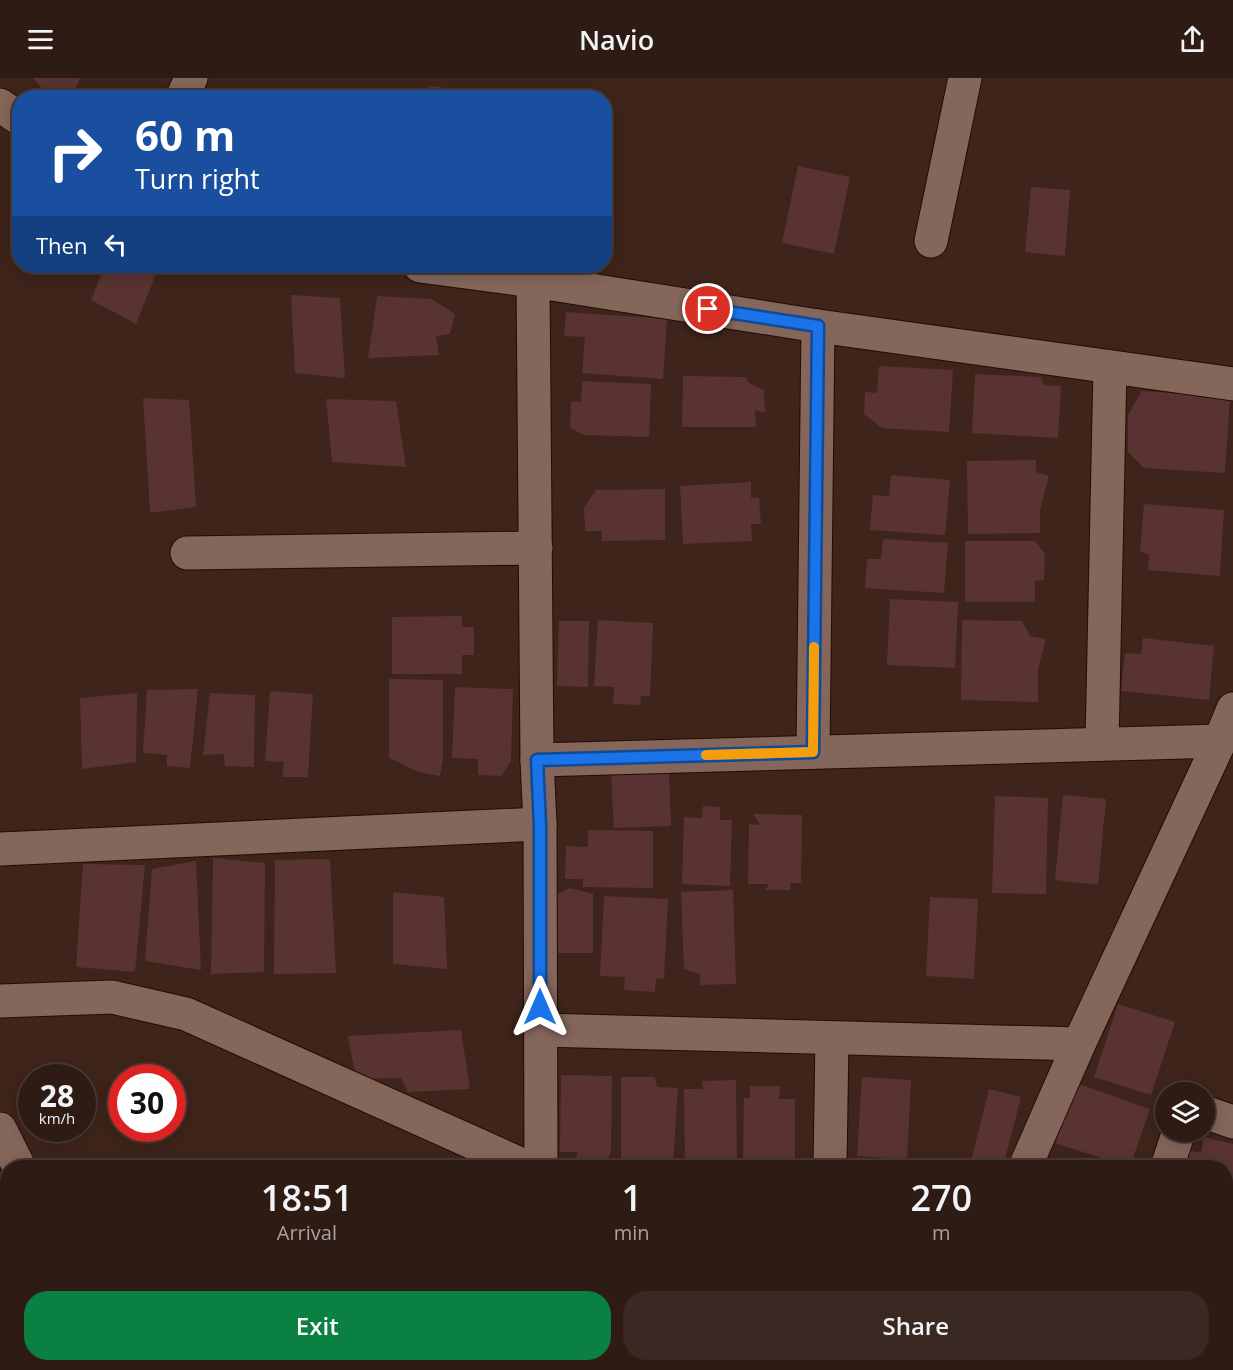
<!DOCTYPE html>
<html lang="en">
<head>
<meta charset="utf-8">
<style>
  body { margin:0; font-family:"Open Sans",sans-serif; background:#3a2822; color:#f1f3f6; height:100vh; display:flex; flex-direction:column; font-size:22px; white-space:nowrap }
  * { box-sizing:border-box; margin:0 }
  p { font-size:20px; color:#a7a1a0 }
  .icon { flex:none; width:33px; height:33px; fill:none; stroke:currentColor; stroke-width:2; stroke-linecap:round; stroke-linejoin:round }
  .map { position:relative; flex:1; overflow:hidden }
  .drawer { position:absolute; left:0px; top:1082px; width:1233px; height:212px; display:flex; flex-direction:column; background:#2e1b14; border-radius:24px 24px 0 0; box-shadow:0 3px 15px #0003,0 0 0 2px #493934 }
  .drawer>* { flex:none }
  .top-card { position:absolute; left:12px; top:12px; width:600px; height:183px; border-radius:24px; box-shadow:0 3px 15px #0003,0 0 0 2px #493934; background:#1a4fa0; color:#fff; overflow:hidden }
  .tools { position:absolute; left:1155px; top:1004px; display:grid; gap:12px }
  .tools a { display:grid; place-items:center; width:60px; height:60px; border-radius:50%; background:#2e1b14; box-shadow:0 3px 15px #0003,0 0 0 2px #493934; font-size:30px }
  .speed { position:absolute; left:18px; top:986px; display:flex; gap:12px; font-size:30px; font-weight:700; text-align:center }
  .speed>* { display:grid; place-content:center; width:78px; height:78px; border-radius:50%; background:#2e1b14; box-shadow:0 3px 15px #0003,0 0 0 2px #493934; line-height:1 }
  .speed small { font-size:15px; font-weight:400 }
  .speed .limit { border:9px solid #d22; background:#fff; color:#111 }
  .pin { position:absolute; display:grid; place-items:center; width:51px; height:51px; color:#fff; margin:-26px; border:3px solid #fff; border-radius:50%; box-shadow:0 2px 6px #0007 }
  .me { position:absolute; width:66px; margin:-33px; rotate:0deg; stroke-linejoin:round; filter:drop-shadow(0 0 4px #0008) }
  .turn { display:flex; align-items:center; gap:21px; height:126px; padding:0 24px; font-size:27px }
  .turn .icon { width:78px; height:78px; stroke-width:2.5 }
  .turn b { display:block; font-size:42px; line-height:51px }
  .then { display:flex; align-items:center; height:57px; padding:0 24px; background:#0003; gap:12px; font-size:22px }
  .eta { display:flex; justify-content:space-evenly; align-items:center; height:102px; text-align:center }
  .eta b { font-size:36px; font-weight:600; line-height:42px }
  .cta { display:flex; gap:12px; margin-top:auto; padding:12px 24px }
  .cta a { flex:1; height:69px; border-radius:24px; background:#0b8043; color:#fff; font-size:24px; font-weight:600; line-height:69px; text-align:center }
  .cta a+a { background:#3a2822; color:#f1f3f6 }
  header { display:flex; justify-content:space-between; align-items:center; height:78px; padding:0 24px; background:#2e1b14; font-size:27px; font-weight:600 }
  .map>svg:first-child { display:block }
</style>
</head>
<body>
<header><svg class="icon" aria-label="menu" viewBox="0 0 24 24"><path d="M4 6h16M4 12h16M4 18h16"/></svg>Navio<svg class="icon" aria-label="share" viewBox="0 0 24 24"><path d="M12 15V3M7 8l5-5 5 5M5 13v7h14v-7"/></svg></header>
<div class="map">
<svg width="1233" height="1292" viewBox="0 0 1233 1292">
  <rect width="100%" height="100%" fill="#3e241a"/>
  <g fill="#593332">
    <path d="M 33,0 L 80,0 L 75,12 L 83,20 L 50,20 Z"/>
    <path d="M 429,8 L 520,18 L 520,20 L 427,20 Z"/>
    <path d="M 798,88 L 850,99 L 834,176 L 782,165 Z"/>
    <path d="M 1031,109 L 1070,112 L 1065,178 L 1025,174 Z"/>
    <path d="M 105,188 L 159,188 L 136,246 L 91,222 Z"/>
    <path d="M 291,217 L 340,220 L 345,300 L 295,295 Z"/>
    <path d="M 377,218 L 432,221 L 455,236 L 450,256 L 436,258 L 439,277 L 368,280 Z"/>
    <path d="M 566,234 L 667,241 L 663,301 L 582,295 L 585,259 L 564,258 Z"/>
    <path d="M 879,288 L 953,292 L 949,354 L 882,350 L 864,336 L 865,314 L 877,315 Z"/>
    <path d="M 975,296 L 1041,299 L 1044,307 L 1061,308 L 1058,360 L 972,355 Z"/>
    <path d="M 683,298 L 746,299 L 749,305 L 764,312 L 765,335 L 755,332 L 756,349 L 682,349 Z"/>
    <path d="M 582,303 L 651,306 L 649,359 L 584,357 L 570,350 L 571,324 L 581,324 Z"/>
    <path d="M 1142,313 L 1230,319 L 1225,395 L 1144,390 L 1128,374 L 1128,337 Z"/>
    <path d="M 143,320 L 189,322 L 196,429 L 150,435 Z"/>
    <path d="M 326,321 L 396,323 L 406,389 L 332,384 Z"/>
    <path d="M 1036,382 L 1036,394 L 1049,398 L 1040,432 L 1040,455 L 968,456 L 967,383 Z"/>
    <path d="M 891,397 L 950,402 L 945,457 L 870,452 L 873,417 L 889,418 Z"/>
    <path d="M 751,404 L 751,420 L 759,420 L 761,446 L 751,446 L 752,463 L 683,466 L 680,408 Z"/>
    <path d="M 665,411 L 665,462 L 602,463 L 602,453 L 585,453 L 584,430 L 596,412 Z"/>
    <path d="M 1144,426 L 1224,432 L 1220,498 L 1148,492 L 1149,477 L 1140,473 Z"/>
    <path d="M 883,461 L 948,465 L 944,515 L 865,510 L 867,481 L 881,481 Z"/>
    <path d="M 965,463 L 1035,463 L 1045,476 L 1044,502 L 1035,503 L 1035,524 L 965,524 Z"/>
    <path d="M 890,521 L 958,524 L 955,590 L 887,587 Z"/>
    <path d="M 462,538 L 462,549 L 474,549 L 474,577 L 462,577 L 462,596 L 392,596 L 392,539 Z"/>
    <path d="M 598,542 L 653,545 L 650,618 L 641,618 L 640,627 L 613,626 L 614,609 L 594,608 Z"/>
    <path d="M 962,542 L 1022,543 L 1030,558 L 1046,561 L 1038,591 L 1038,624 L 961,622 Z"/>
    <path d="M 559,543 L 589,543 L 588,609 L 557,608 Z"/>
    <path d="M 1143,560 L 1214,568 L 1209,622 L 1121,613 L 1125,575 L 1141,576 Z"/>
    <path d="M 389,601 L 443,602 L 443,681 L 440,698 L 418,694 L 389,680 Z"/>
    <path d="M 455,609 L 513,611 L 511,683 L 501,698 L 478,697 L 478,681 L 452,680 Z"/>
    <path d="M 198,611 L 190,690 L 167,688 L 167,677 L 143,675 L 147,612 Z"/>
    <path d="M 270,613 L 313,616 L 308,699 L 282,699 L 284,684 L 265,683 Z"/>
    <path d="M 137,615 L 136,684 L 82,691 L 80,620 Z"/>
    <path d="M 210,615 L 255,617 L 254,689 L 225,688 L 224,676 L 203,677 Z"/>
    <path d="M 669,695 L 671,748 L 614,750 L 611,697 Z"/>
    <path d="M 1063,717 L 1106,721 L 1098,807 L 1055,802 Z"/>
    <path d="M 995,718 L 1048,720 L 1046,816 L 992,815 Z"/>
    <path d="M 703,728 L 720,729 L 720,742 L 732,742 L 730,808 L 682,806 L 684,739 L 702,740 Z"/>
    <path d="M 753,736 L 802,737 L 801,805 L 790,805 L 790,812 L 765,812 L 769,806 L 748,806 L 749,746 L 761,747 Z"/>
    <path d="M 588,752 L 653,753 L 653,810 L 583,809 L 583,801 L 565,801 L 566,768 L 588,769 Z"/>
    <path d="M 213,780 L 265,785 L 264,894 L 211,896 Z"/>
    <path d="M 330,781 L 336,895 L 274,896 L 275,782 Z"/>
    <path d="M 196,783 L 201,892 L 145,883 L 152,791 Z"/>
    <path d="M 83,786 L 145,787 L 135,894 L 76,889 Z"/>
    <path d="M 570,810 L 593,816 L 593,875 L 556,875 L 557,816 Z"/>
    <path d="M 733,812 L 736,906 L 700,907 L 700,896 L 684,891 L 681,814 Z"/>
    <path d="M 393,814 L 444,819 L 447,891 L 393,886 Z"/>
    <path d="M 604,818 L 668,821 L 664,901 L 656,900 L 655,914 L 624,912 L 625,899 L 600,898 Z"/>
    <path d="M 930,819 L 978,821 L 974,901 L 926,898 Z"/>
    <path d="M 1118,926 L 1175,944 L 1151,1017 L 1094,999 Z"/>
    <path d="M 461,952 L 470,1011 L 408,1014 L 401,1000 L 356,1001 L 348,958 Z"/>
    <path d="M 561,997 L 612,998 L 611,1074 L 605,1087 L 576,1086 L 577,1074 L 560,1074 Z"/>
    <path d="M 621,999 L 655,999 L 657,1009 L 678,1010 L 673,1087 L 657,1086 L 637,1089 L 633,1083 L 621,1083 Z"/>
    <path d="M 862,999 L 911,1002 L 907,1081 L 857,1078 Z"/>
    <path d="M 736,1002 L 737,1085 L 685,1086 L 684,1011 L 703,1011 L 702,1003 Z"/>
    <path d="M 1076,1005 L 1150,1031 L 1130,1089 L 1055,1065 Z"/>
    <path d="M 750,1008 L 780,1008 L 779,1021 L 795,1021 L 795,1087 L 743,1086 L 744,1020 L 750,1020 Z"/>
    <path d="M 989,1011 L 1021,1019 L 1003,1089 L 980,1089 L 970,1087 Z"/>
    <path d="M 1204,1059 L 1233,1066 L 1233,1121 L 1226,1119 L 1226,1089 L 1184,1089 L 1187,1072 L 1201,1075 Z"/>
    <path d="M 1226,1184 L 1233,1186 L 1233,1243 L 1226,1241 Z"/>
    <path d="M 1226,1257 L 1233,1259 L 1233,1292 L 1146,1291 L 1147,1286 L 1226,1286 Z"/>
    <path d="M 335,1286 L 452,1286 L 456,1289 L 452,1292 L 322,1292 Z"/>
    <path d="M 593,1286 L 639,1286 L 649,1292 L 589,1292 Z"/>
  </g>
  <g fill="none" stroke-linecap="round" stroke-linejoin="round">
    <defs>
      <g id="minor">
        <path d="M 182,20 L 191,0"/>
        <path d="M 0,27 L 20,41"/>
        <path d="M 931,163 L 965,0"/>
        <path d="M 420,188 L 533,203 L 818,248 L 1233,306"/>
        <path d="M 533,203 L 537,682 L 540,746 L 541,1089"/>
        <path d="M 187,475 L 536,470"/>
        <path d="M 1102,666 L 1110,289"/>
        <path d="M 813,674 L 818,248"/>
        <path d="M 537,682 L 1220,663"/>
        <path d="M 0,771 L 540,746"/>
        <path d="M 0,923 L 112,919 L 186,936 L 527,1089"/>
        <path d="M 541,952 L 1079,966"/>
        <path d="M 1204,1034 L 1233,1044"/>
        <path d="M 0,1051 L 19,1089"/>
        <path d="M 830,1089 L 832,960"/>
        <path d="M 1025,1089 L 1079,966 L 1220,663 L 1233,631"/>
        <path d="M 1167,1089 L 1179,1053"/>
        <path d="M 119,1286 L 122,1292"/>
        <path d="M 676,1286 L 685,1292"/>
        <path d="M 1074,1286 L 1093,1292"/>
        <path d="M 290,1292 L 301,1286"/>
      </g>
    </defs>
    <use href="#minor" stroke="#240c04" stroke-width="35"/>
    <use href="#minor" stroke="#84665a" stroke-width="33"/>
  </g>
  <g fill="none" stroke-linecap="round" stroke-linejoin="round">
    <defs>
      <path id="route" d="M 540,929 L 540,747 L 537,682 L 813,674 L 818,248 L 708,231"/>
    </defs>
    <use href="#route" stroke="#114b97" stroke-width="15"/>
    <use href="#route" stroke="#1a73e8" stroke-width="10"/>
    <path stroke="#f59e0b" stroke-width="10" d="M 706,677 L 813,674 L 814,569"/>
  </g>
</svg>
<div class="tools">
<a><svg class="icon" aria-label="layers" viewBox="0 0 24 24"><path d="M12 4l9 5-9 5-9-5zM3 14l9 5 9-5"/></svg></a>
</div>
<div class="speed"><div>28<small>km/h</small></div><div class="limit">30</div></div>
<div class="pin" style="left:708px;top:231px;background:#d93025"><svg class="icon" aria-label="arrive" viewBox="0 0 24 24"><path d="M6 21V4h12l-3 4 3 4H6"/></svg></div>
<svg class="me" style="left:540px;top:929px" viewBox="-20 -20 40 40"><path d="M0-17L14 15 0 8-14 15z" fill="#1a73e8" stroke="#fff" stroke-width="4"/></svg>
<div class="top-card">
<div class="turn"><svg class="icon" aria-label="right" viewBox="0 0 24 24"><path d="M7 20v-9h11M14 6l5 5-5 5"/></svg><div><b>60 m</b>Turn right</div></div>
<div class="then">Then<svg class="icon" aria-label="left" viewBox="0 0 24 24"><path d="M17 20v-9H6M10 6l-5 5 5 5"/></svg></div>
</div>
<section class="drawer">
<div class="eta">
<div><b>18:51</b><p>Arrival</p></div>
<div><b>1</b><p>min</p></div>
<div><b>270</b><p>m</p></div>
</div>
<div class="cta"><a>Exit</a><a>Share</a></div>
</section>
</div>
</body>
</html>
